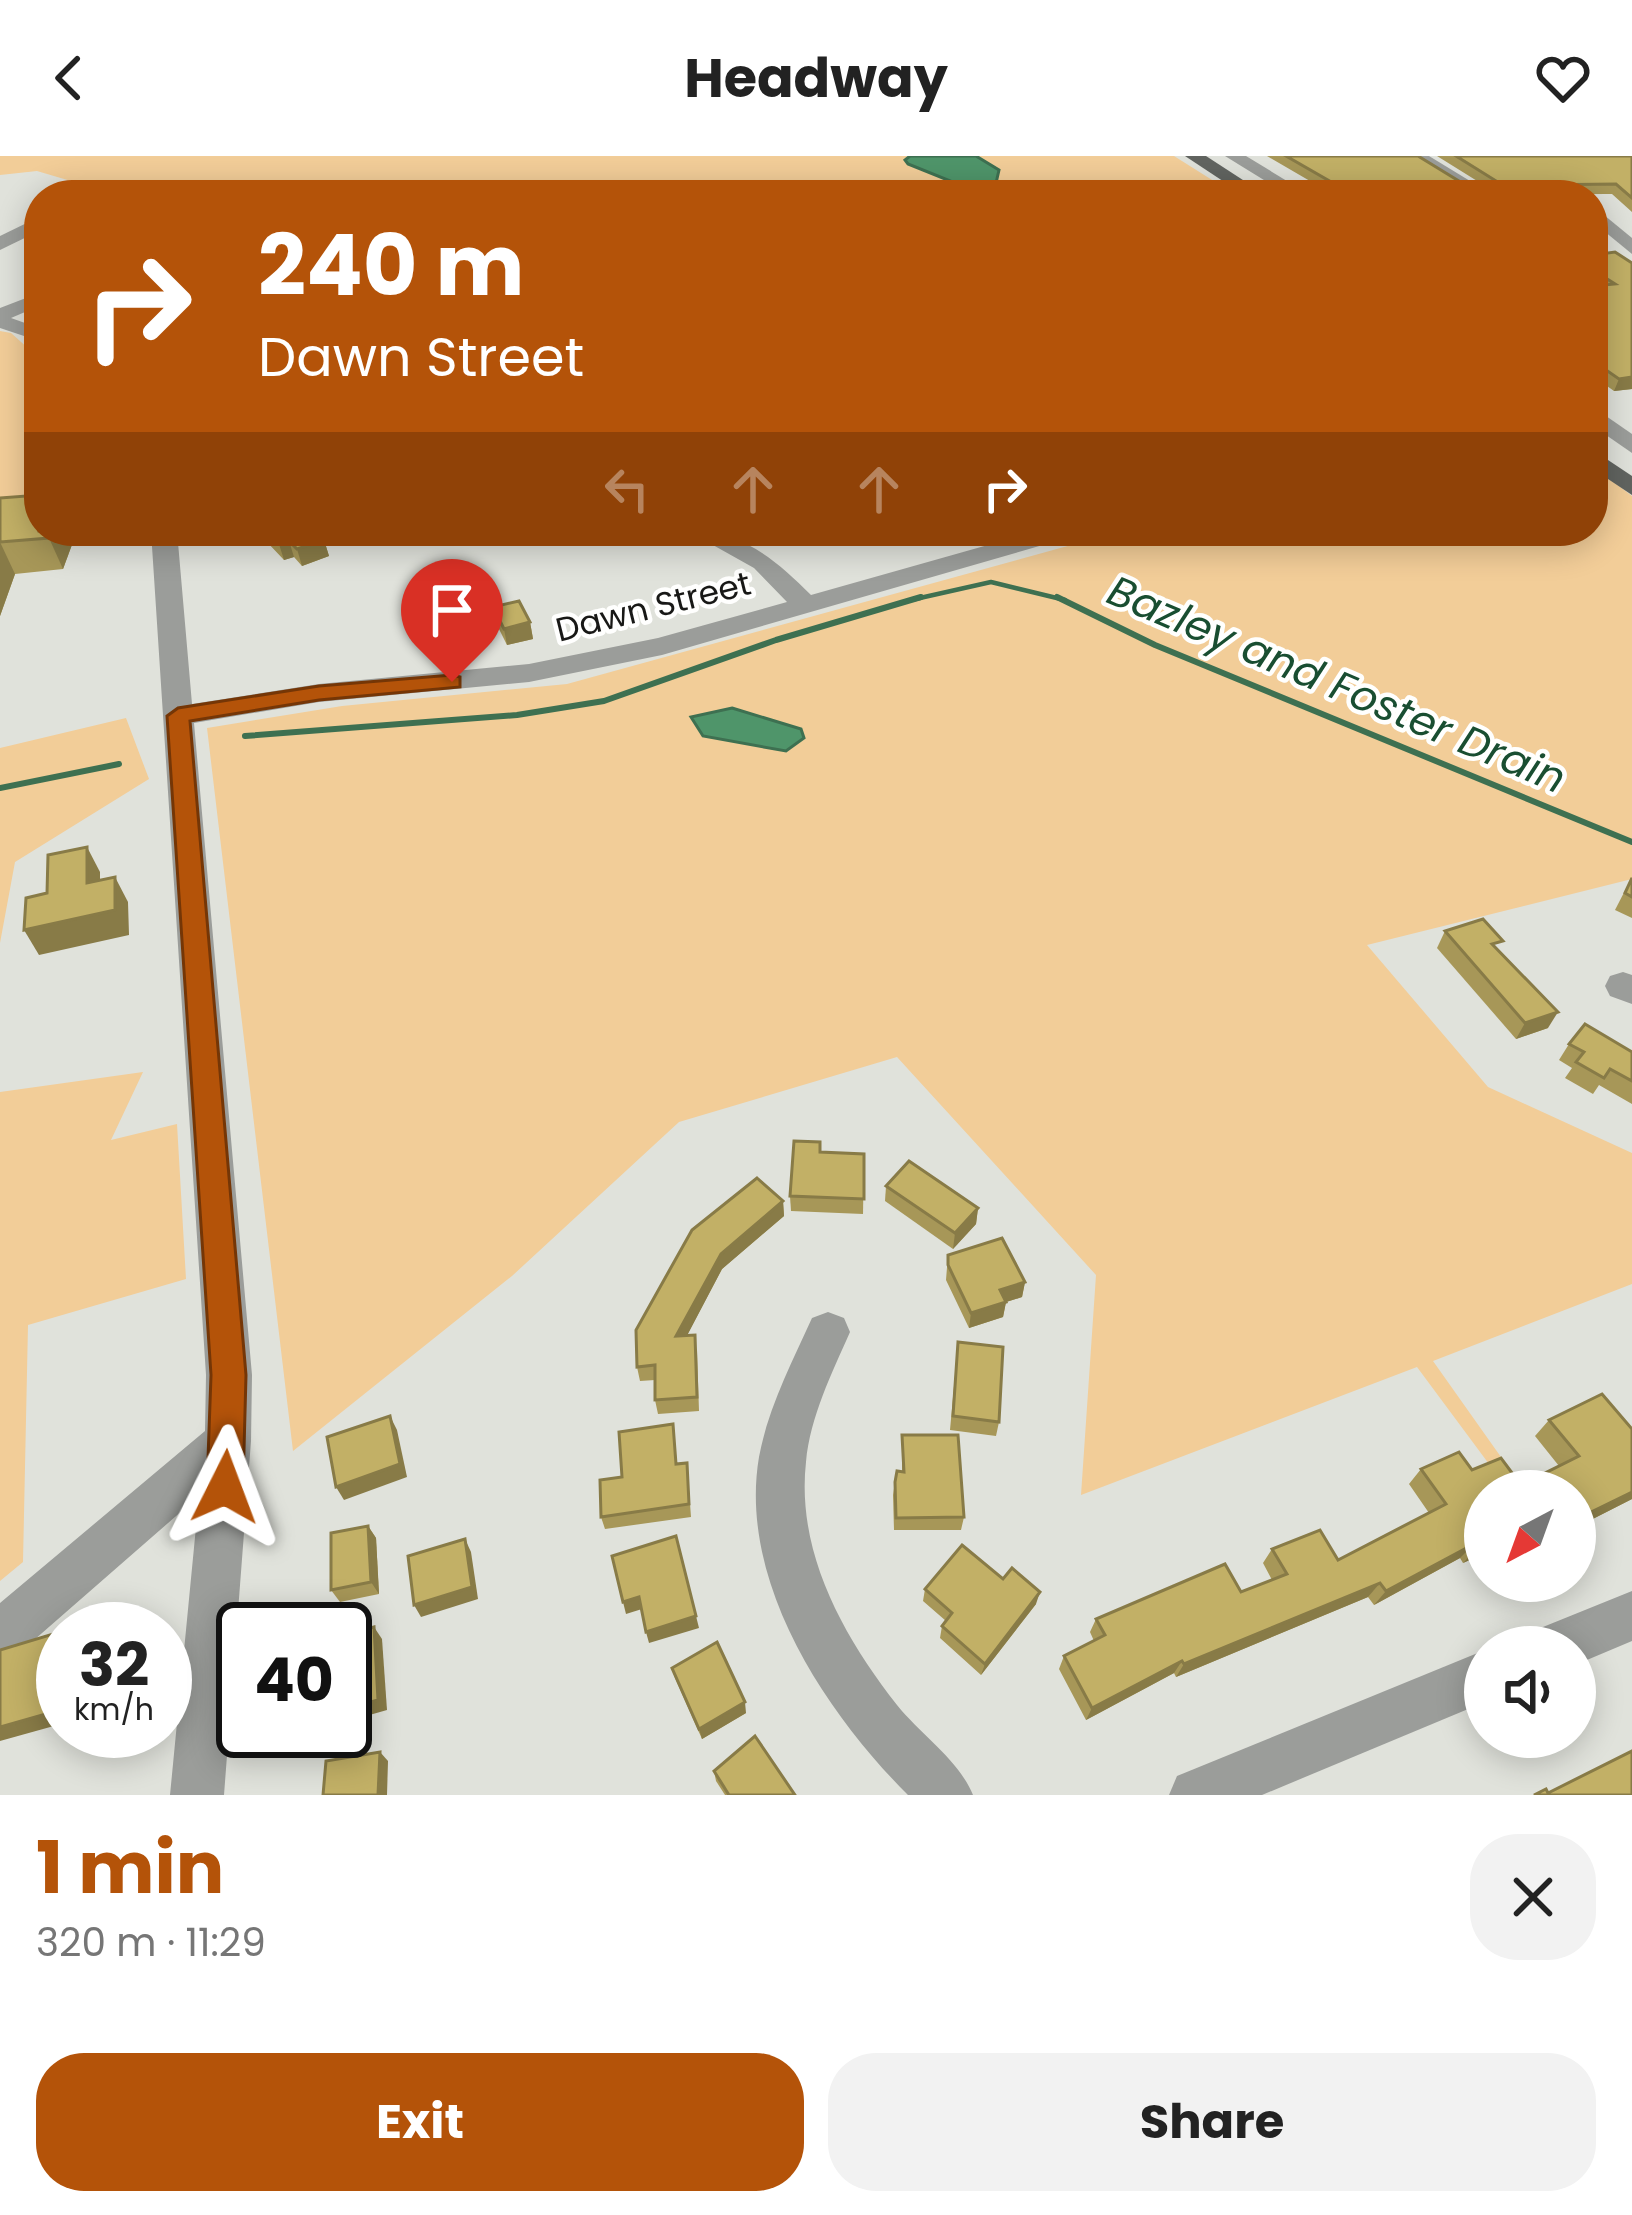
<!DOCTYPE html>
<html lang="en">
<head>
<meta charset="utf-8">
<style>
  body { margin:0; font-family:Poppins,sans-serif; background:#f2f2f2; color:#222; height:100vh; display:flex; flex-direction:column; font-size:45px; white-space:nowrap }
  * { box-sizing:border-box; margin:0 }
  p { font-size:39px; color:#767676 }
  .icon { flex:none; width:66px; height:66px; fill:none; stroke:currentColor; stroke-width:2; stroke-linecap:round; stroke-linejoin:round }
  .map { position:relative; height:1639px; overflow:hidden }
  .sheet { display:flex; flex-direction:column; background:#fff; flex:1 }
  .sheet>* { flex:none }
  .guide { position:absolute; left:24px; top:24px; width:1584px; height:366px; border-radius:48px; box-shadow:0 6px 30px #0003; background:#b45309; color:#fff; overflow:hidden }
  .needle { width:78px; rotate:221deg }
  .fabs { position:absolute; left:1464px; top:1314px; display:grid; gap:24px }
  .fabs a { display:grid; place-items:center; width:132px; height:132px; border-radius:50%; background:#fff; box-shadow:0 6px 30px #0003; font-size:60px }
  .speed { position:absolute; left:36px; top:1446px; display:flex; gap:24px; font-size:60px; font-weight:700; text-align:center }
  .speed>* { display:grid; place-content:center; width:156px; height:156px; border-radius:50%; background:#fff; box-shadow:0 6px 30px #0003; line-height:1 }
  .speed small { font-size:30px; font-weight:400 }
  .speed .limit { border:6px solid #111; border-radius:18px; background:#fff; color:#111 }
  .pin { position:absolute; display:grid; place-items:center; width:102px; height:102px; color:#fff; margin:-123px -51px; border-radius:50% 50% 50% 0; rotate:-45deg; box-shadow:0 0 12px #0007 }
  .pin .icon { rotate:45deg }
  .me { position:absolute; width:132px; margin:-66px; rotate:3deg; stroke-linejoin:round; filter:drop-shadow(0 0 9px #0008) }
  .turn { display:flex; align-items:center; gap:42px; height:252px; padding:0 36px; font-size:54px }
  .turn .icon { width:156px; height:156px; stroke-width:2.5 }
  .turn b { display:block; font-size:84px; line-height:102px }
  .lanes { display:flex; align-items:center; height:114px; padding:0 36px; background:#0003; justify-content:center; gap:60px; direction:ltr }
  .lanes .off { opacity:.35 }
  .round { display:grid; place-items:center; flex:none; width:126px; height:126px; border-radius:48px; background:#f2f2f2 }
  .headline { display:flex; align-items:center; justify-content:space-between; height:204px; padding:0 36px }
  h1 { font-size:72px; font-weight:700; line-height:90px; color:#b45309 }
  .button { display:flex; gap:24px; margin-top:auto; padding:24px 36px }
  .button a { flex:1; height:138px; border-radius:48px; background:#b45309; color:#fff; font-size:48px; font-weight:700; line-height:138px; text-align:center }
  .button a+a { background:#f2f2f2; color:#222 }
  header { display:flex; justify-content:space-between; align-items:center; height:156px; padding:0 36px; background:#fff; font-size:54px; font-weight:700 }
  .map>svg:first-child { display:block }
</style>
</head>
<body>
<header><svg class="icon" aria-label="back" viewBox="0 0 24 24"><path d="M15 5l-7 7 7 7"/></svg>Headway<svg class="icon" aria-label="heart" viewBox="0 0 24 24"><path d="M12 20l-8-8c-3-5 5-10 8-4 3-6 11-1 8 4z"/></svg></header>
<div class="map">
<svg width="1632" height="1639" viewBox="0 0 1632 1639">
  <rect width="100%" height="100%" fill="#e0e2db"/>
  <g fill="#f2cd98">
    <path d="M 0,0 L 1174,0 L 1236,39 L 118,39 L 37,15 L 0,19 Z"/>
    <path d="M 0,175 L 11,177 L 39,202 L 39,342 L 0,346 Z"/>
    <path d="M 1593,310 L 1632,340 L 1632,723 L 1367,789 L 1488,931 L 1632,997 L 1632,1128 L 1433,1205 L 1525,1335 L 1509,1335 L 1417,1211 L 1081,1339 L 1096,1119 L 897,901 L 679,966 L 512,1120 L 293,1295 L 207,572 L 342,550 L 567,528 L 1122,375 L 1593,375 Z"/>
    <path d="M 126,562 L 149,623 L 15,706 L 0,787 L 0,592 Z"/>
    <path d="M 143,916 L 111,984 L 177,968 L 186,1123 L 28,1169 L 23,1406 L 0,1425 L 0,936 Z"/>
  </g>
  <g fill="#4f956a" stroke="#3e7051" stroke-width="3">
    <path d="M 910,0 L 976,0 L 999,14 L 996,27 L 960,29 L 908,8 L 905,4 Z"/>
    <path d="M 732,552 L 801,573 L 804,582 L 786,595 L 703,580 L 691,561 Z"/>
  </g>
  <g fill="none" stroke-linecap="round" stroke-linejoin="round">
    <path stroke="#3e7051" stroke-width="4.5" d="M 911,444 L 991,426 L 1065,444"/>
    <g stroke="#3e7051" stroke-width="6">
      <path d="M 1057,441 L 1155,489 L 1632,686"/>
      <path d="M 245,580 L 517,559 L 604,545 L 776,484 L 921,441"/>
      <path d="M 0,632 L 119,608"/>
    </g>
    <g fill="#9b9d9a" fill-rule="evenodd">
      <path d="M 1225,0 L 1246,0 L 1310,39 L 1288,39 Z"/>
      <path d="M 1408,0 L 1429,0 L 1493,39 L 1471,39 Z"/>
      <path d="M 129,26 L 156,39 L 82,39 L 85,35 Z"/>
      <path d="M 1593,50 L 1632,82 L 1632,98 L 1593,66 Z"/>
      <path d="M 39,61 L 39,75 L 0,94 L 0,80 Z"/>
      <path d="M 39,137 L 39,150 L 11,162 L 39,172 L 39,185 L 0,172 L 0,152 Z"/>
      <path d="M 1593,251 L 1632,278 L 1632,297 L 1593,270 Z"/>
      <path d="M 151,375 L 177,375 L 192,548 L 319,528 L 529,508 L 658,482 L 787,446 L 754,412 L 688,375 C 742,375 774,402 811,439 L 1037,375 L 1078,375 L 1074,380 L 662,499 L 529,526 L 319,546 L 194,567 L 252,1219 L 251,1285 L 224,1639 L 170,1639 L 199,1340 L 18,1498 L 0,1506 L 0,1447 L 205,1275 L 206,1219 Z"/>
      <path d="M 1623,816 L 1632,819 L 1632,848 L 1610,840 L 1605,830 L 1610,820 Z"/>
      <path d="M 828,1156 L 844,1162 L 850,1176 C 832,1217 810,1261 806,1306 C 796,1396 843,1480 897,1549 C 922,1580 958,1603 973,1639 L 908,1639 C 825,1556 738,1425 759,1301 C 768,1252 792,1206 812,1162 Z"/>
      <path d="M 1632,1435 L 1632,1485 L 1575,1509 L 1575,1491 L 1530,1491 L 1538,1473 Z"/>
      <path d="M 1485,1494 L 1485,1546 L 1262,1639 L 1169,1639 L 1177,1620 Z"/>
    </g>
    <g fill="#616460" fill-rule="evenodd">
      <path d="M 1185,0 L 1206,0 L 1266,39 L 1244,39 Z"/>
      <path d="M 1593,294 L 1632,320 L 1632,339 L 1593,313 Z"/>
    </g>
  </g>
  <g fill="#a79758">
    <path d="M 1267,0 L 1418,0 L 1472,33 L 1490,33 L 1437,0 L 1632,0 L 1632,56 L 1612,38 L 1334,39 Z"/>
    <path d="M 1615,96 L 1632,233 L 1614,235 L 1593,220 L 1593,130 L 1596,130 L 1593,128 L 1593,99 Z"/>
    <path d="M 0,342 L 77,375 L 63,413 L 15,418 L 0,460 Z"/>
    <path d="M 262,375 L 315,375 L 324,384 L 329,400 L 302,410 L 294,401 L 284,404 L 266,385 Z"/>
    <path d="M 493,451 L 530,466 L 533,483 L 507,489 L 496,467 Z"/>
    <path d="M 1632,721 L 1632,762 L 1615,754 Z"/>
    <path d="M 1445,775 L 1548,872 L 1516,883 L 1437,792 Z"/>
    <path d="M 1569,888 L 1632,896 L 1632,948 L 1599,929 L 1593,938 L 1565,922 L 1572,912 L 1559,904 Z"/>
    <path d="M 864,998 L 863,1058 L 791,1055 L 790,1040 Z"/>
    <path d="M 886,1030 L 978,1052 L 976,1068 L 953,1093 L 885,1045 Z"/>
    <path d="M 783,1045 L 784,1060 L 722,1113 L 687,1179 L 697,1194 L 699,1255 L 658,1258 L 655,1244 L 655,1224 L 640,1225 L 637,1211 L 636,1174 Z"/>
    <path d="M 948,1099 L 1025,1126 L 1022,1141 L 1006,1146 L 1003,1161 L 969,1172 L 946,1124 Z"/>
    <path d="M 958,1186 L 999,1266 L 996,1280 L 950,1274 Z"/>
    <path d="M 1549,1264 L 1632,1273 L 1632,1343 L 1575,1372 L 1575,1335 L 1485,1335 L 1485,1397 L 1463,1407 L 1460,1402 L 1374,1449 L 1368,1441 L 1176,1521 L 1174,1517 L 1086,1564 L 1059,1513 L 1064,1500 L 1094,1485 L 1090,1476 L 1096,1463 L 1241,1436 L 1272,1424 L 1263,1407 L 1272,1393 L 1338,1404 L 1429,1357 L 1409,1328 L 1421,1313 L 1472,1314 L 1521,1329 L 1559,1310 L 1535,1280 Z"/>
    <path d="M 673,1268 L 677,1308 L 687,1307 L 691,1361 L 605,1373 L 601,1361 L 622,1321 Z"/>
    <path d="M 902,1279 L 964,1361 L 961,1374 L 894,1374 L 893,1339 L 895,1326 L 902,1316 Z"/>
    <path d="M 368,1370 L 376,1382 L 379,1438 L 340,1446 L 331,1434 Z"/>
    <path d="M 1003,1423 L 1036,1448 L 981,1519 L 940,1482 L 942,1470 L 946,1465 L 923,1445 L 925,1433 Z"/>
    <path d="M 672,1512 L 746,1557 L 702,1583 L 675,1522 Z"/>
    <path d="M 714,1615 L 795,1639 L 725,1639 L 716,1625 Z"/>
  </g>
  <g fill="#887b47">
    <path d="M 1632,221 L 1632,233 L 1614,235 L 1619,223 Z"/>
    <path d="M 51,375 L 77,375 L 63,413 L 49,382 Z"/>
    <path d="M 324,384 L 329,400 L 302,410 L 297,393 Z"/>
    <path d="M 289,385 L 294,401 L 284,404 L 279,388 Z"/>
    <path d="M 0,386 L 15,418 L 0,460 Z"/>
    <path d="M 530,466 L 533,483 L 507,489 L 504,473 Z"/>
    <path d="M 87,691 L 100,716 L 100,752 L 87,727 Z"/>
    <path d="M 115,721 L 128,746 L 129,779 L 39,799 L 24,774 Z"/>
    <path d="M 1558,856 L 1548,872 L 1516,883 L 1525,867 Z"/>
    <path d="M 783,1045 L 784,1060 L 722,1113 L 679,1195 L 676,1180 L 721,1098 Z"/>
    <path d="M 978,1052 L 976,1068 L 953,1093 L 955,1077 Z"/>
    <path d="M 1025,1126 L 1022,1141 L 1006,1146 L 1003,1161 L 969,1172 L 971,1157 L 1000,1134 Z"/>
    <path d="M 390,1260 L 397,1274 L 407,1321 L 344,1344 L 336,1331 Z"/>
    <path d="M 1632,1336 L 1632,1343 L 1575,1372 L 1589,1357 Z"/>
    <path d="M 368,1370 L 376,1382 L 379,1438 L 371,1426 Z"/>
    <path d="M 465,1383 L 471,1396 L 478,1443 L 421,1461 L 414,1449 Z"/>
    <path d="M 1474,1388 L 1460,1402 L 1374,1449 L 1386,1435 Z"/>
    <path d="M 1485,1389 L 1485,1397 L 1463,1407 L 1477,1393 Z"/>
    <path d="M 1380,1427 L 1368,1441 L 1176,1521 L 1184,1508 Z"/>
    <path d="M 1040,1436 L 1036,1448 L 981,1519 L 985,1508 Z"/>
    <path d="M 639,1441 L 642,1453 L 626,1458 L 623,1446 Z"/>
    <path d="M 696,1460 L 699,1472 L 649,1487 L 646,1476 Z"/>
    <path d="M 374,1471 L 382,1483 L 387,1554 L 345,1566 L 345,1553 Z"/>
    <path d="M 53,1478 L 63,1486 L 63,1538 L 61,1568 L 0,1585 L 0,1571 Z"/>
    <path d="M 1182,1505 L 1174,1517 L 1086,1564 L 1092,1552 Z"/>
    <path d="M 745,1546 L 746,1557 L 702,1583 L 699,1573 Z"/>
    <path d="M 380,1596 L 388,1605 L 387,1639 L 378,1639 Z"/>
  </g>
  <g fill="#c2b066" stroke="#887b47" stroke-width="3">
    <path d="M 1286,0 L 1418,0 L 1472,33 L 1496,34 L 1501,28 L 1456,0 L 1632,0 L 1632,42 L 1616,28 L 1535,29 L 1547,39 L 1354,39 Z"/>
    <path d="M 1615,96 L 1632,107 L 1632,221 L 1619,223 L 1593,205 L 1593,130 L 1615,128 L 1593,114 L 1593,99 Z"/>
    <path d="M 39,339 L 39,375 L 51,375 L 49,382 L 0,386 L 0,342 Z"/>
    <path d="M 266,375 L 315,375 L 324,384 L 297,393 L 289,385 L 279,388 Z"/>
    <path d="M 519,445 L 530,466 L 504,473 L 493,451 Z"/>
    <path d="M 87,691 L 87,727 L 115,721 L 115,754 L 24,774 L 26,742 L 47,737 L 48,699 Z"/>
    <path d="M 1632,722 L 1632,741 L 1625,737 Z"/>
    <path d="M 1483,763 L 1503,785 L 1492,788 L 1558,856 L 1525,867 L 1445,775 Z"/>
    <path d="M 1585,868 L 1632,896 L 1632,925 L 1610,913 L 1604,922 L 1576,906 L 1584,896 L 1569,888 Z"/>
    <path d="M 794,985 L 820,986 L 820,996 L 864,998 L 864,1043 L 790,1040 Z"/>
    <path d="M 909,1005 L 978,1052 L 955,1077 L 886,1030 Z"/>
    <path d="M 757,1022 L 783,1045 L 721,1098 L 676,1180 L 695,1179 L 697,1241 L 655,1244 L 655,1209 L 637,1211 L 636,1174 L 692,1074 Z"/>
    <path d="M 1002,1082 L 1025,1126 L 1000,1134 L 1006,1146 L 971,1157 L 948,1109 L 948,1099 Z"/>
    <path d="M 958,1186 L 1003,1191 L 999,1266 L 953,1260 Z"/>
    <path d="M 1602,1238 L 1632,1273 L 1632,1336 L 1589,1357 L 1580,1346 L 1575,1348 L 1575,1335 L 1485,1335 L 1485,1389 L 1477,1393 L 1474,1388 L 1386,1435 L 1380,1427 L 1184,1508 L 1182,1505 L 1092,1552 L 1064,1500 L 1105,1479 L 1096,1463 L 1225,1408 L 1241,1436 L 1287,1418 L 1272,1393 L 1320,1374 L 1338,1404 L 1446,1348 L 1421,1313 L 1459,1296 L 1472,1314 L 1501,1302 L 1521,1329 L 1579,1300 L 1549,1264 Z"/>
    <path d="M 390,1260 L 400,1308 L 336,1331 L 327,1281 Z"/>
    <path d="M 673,1268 L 676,1308 L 687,1307 L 689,1348 L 601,1361 L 600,1324 L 622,1321 L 619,1276 Z"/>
    <path d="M 902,1279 L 958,1279 L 964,1361 L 896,1362 L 895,1326 L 897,1315 L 904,1316 Z"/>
    <path d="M 368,1370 L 371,1426 L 331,1434 L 331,1377 Z"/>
    <path d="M 676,1380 L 696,1460 L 646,1476 L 639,1441 L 623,1446 L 612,1400 Z"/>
    <path d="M 465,1383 L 472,1431 L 414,1449 L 408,1400 Z"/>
    <path d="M 962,1389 L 1003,1423 L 1012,1412 L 1040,1436 L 985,1508 L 942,1470 L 952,1457 L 925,1433 Z"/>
    <path d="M 374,1471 L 378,1544 L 345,1553 L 345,1479 Z"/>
    <path d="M 53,1478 L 46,1558 L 0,1571 L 0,1494 Z"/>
    <path d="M 717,1486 L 745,1546 L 699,1573 L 672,1512 Z"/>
    <path d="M 755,1580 L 795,1639 L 729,1639 L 714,1615 Z"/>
    <path d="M 1632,1595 L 1632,1639 L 1534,1639 L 1546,1633 L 1548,1637 Z"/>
    <path d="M 380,1596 L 378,1639 L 323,1639 L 326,1605 Z"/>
  </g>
  <path fill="#b45309" stroke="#753606" stroke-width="3" d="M 452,519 L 460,521 L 460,531 L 319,544 L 190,565 L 246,1219 L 243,1331 L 238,1344 L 225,1349 L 212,1344 L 207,1331 L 211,1219 L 167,560 L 178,552 L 319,530 Z"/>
  <g text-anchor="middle" stroke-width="9" stroke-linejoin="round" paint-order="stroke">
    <g font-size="33" fill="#181816" stroke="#fffffe">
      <text transform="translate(653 450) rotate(-14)" y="12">Dawn Street</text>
    </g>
    <g font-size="42" font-style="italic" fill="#194e31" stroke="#fffffe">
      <text transform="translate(1337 528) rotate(23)" y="15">Bazley and Foster Drain</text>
    </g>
  </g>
</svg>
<div class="fabs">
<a><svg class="needle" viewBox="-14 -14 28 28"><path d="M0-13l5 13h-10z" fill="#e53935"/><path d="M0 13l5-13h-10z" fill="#767676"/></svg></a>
<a><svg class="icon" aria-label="sound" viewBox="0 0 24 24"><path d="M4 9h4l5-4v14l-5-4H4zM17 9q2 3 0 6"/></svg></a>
</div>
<div class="speed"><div>32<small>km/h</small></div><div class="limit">40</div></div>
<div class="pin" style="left:452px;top:526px;background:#d93025"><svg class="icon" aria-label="arrive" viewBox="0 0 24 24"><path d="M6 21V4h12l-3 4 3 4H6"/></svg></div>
<svg class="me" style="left:225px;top:1331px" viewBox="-20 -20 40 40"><path d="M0-17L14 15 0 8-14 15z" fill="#b45309" stroke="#fff" stroke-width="4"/></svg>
<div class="guide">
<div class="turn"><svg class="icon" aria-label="right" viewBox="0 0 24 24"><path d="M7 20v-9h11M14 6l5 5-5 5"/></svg><div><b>240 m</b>Dawn Street</div></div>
<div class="lanes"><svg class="icon off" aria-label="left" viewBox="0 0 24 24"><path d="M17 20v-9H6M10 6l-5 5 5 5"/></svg><svg class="icon off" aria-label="ahead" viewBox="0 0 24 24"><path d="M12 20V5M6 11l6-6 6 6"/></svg><svg class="icon off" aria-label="ahead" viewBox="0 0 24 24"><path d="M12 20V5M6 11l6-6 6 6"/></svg><svg class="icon" aria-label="right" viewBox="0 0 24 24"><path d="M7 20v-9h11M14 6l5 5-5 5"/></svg></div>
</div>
</div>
<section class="sheet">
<div class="headline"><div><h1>1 min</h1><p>320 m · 11:29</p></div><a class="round"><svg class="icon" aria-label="close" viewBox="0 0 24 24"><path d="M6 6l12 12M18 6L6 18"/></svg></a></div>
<div class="button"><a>Exit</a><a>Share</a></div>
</section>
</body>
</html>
